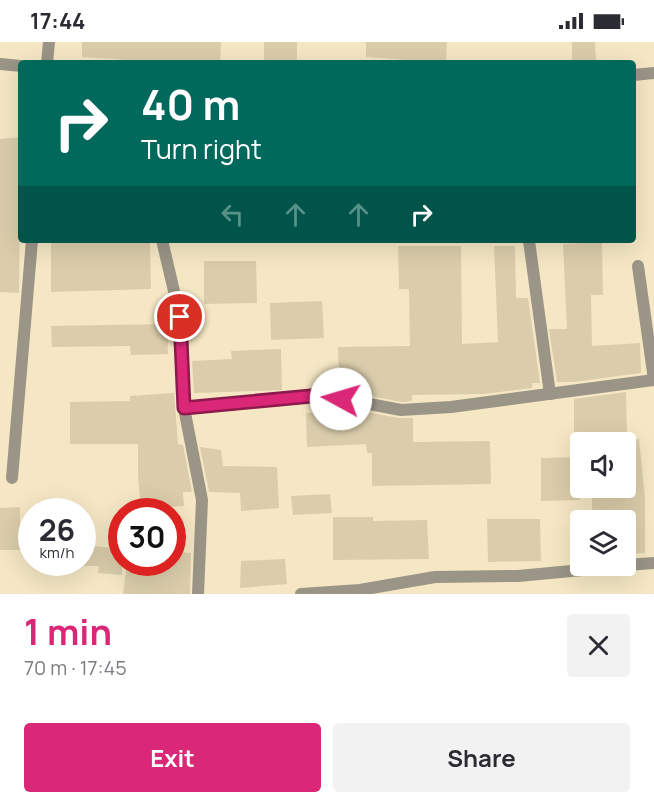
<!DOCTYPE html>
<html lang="en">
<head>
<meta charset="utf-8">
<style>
  body { margin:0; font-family:Manrope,sans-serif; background:#f2f2f3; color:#2b2b33; height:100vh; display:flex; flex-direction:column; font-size:22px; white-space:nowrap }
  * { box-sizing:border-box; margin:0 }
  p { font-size:20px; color:#7c7c81 }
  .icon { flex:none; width:33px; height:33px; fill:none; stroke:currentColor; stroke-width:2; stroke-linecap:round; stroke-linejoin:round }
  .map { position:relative; height:552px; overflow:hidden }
  .sheet { display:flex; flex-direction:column; background:#fff; flex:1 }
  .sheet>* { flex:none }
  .guide { position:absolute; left:18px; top:18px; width:618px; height:183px; border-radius:6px; box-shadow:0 6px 24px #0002; background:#00695c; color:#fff; overflow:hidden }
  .fabs { position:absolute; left:570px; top:390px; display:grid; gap:12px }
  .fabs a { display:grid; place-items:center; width:66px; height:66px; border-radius:6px; background:#fff; box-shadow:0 6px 24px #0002; font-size:30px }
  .speed { position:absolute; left:18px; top:456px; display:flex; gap:12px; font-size:30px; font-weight:700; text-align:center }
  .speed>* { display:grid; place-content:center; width:78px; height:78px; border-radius:50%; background:#fff; box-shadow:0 6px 24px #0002; line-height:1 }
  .speed small { font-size:15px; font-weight:400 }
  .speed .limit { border:9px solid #d22; background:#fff; color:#111 }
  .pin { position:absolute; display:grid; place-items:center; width:51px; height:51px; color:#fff; margin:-26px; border:3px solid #fff; border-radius:50%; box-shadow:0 2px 6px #0007 }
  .me { position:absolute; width:66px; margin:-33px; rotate:276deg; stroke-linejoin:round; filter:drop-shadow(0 0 4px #0008) }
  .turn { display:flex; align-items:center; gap:21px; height:126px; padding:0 24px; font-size:27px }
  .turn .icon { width:78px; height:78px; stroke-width:2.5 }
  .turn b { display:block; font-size:42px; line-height:51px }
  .lanes { display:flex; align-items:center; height:57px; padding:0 24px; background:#0003; justify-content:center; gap:30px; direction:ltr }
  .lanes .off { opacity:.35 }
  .round { display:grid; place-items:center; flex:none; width:63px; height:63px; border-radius:6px; background:#f2f2f3 }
  .summary { display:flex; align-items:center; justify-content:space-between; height:102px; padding:0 24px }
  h1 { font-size:36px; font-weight:700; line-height:45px; color:#db2777 }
  .button { display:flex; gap:12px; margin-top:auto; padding:12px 24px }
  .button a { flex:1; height:69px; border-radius:6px; background:#db2777; color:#fff; font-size:24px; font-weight:700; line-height:69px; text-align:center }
  .button a+a { background:#f2f2f3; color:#2b2b33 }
  .status { display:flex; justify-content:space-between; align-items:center; height:42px; padding:0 30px; background:#fff; direction:ltr }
  .status svg { height:16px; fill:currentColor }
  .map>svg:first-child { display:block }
</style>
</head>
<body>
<div class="status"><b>17:44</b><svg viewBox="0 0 49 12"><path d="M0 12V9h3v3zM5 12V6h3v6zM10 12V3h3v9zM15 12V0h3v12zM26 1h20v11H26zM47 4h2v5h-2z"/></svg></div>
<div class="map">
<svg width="654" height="552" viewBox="0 0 654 552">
  <rect width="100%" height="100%" fill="#f5e7c4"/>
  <g fill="#dbcdab">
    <path d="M 82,0 L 221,0 L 220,21 L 172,21 L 82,15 Z"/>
    <rect x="264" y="0" width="33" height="21"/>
    <path d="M 366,0 L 447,0 L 446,21 L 366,15 Z"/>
    <path d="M 572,0 L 595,0 L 596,18 L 572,19 Z"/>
    <path d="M 21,95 L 19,251 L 0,250 L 0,97 Z"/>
    <path d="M 101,198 L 150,198 L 151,247 L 51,250 L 51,200 Z"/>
    <path d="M 602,200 L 603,253 L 591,253 L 592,304 L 640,301 L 641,331 L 573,340 L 557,340 L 549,287 L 567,287 L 563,202 Z"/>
    <path d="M 398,204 L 461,204 L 462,302 L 498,300 L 494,204 L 515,204 L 516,256 L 528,256 L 540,341 L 532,341 L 532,346 L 483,352 L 412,353 L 412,359 L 402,360 L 339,348 L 338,305 L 410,304 L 409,247 L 399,247 Z"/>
    <path d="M 204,219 L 256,219 L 257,261 L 204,262 Z"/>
    <path d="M 322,259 L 324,296 L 271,298 L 270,261 Z"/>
    <path d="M 167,282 L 168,312 L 131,313 L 130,304 L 52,305 L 51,284 Z"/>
    <path d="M 281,307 L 282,348 L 194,351 L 192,319 L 232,317 L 231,309 Z"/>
    <path d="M 626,350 L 627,393 L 574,393 L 574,357 Z"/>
    <path d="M 174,351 L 178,402 L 183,403 L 192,450 L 183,450 L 184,464 L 141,467 L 138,434 L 138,402 L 70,402 L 70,360 L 130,359 L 130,354 Z"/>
    <path d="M 339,365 L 399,376 L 413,376 L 413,400 L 490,399 L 491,442 L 372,444 L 372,411 L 367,411 L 366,402 L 307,405 L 306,371 L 339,370 Z"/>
    <path d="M 639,397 L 645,456 L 645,511 L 626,512 L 626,478 L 592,478 L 592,446 L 626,446 L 626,398 Z"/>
    <path d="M 200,405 L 221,408 L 223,424 L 277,425 L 279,466 L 241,469 L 240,451 L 209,450 Z"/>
    <path d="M 580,415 L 580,458 L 541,459 L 541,416 Z"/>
    <path d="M 330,452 L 332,471 L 293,473 L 291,454 Z"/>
    <path d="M 20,465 L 20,508 L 0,508 L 0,466 Z"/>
    <path d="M 333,475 L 373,475 L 373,479 L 427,478 L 429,517 L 333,518 Z"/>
    <path d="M 487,477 L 540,477 L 541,519 L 488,520 Z"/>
    <path d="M 82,503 L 122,507 L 122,533 L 98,531 L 99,524 L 82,524 Z"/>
    <path d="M 172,510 L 191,511 L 190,552 L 123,552 L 127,520 L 172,520 Z"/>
    <path d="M 285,517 L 287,542 L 240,546 L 241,519 Z"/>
  </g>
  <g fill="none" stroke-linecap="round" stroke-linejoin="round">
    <g stroke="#9a9586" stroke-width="12">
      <path d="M 47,21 L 49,0"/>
      <path d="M 0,22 L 21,24"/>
      <path d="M 633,33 L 654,31"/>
      <path d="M 162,198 L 180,275 L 184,366 L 202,458 L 198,552"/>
      <path d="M 529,199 L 550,352"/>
      <path d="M 638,224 L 654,338"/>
      <path d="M 184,366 L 322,353 L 401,368 L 451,365 L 654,338"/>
      <path d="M 12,436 L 32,198"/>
      <path d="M 626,523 L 654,521"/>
      <path d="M 301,552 L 360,548 L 435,535 L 518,534 L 625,524"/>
    </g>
  </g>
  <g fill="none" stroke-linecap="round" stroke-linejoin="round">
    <defs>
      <path id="route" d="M 180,275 L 184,366 L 322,353 L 341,357"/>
    </defs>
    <use href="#route" stroke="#8e194d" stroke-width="15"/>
    <use href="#route" stroke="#db2777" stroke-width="10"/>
  </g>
</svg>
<div class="fabs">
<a><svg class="icon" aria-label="sound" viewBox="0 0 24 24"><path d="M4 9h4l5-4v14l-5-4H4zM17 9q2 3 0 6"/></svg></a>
<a><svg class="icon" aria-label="layers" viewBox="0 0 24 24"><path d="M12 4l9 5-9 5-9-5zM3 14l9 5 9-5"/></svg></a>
</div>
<div class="speed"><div>26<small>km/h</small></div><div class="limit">30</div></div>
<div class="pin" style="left:180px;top:275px;background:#d93025"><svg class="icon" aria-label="arrive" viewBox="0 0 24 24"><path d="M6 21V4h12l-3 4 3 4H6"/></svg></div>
<svg class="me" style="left:341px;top:357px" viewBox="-20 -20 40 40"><circle r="19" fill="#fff"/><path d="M0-13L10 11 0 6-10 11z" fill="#db2777"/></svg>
<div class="guide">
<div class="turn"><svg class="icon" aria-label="right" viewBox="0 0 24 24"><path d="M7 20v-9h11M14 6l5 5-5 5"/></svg><div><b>40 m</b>Turn right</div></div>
<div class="lanes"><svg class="icon off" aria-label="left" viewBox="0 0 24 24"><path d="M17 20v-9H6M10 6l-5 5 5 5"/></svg><svg class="icon off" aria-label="ahead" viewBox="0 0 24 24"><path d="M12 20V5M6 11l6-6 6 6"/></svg><svg class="icon off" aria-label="ahead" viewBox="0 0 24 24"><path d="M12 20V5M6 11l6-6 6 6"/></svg><svg class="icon" aria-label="right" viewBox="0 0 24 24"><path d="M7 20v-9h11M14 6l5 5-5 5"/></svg></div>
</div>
</div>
<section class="sheet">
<div class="summary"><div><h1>1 min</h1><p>70 m · 17:45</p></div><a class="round"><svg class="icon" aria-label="close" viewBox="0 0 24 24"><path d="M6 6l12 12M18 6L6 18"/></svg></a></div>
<div class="button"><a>Exit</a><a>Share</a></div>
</section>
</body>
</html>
